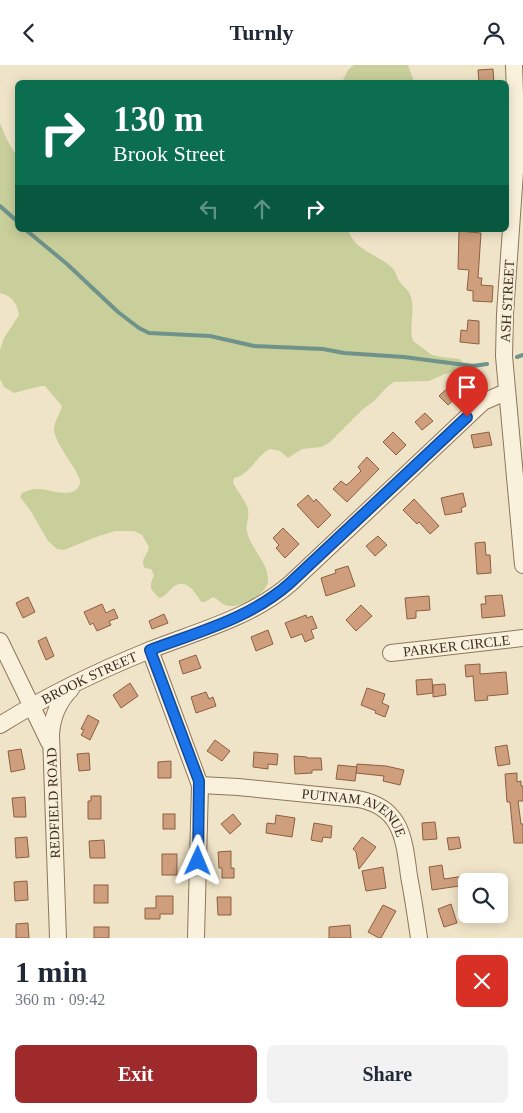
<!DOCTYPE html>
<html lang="en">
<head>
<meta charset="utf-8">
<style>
  body { margin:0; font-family:Georgia,serif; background:#f2f2f3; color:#1f2937; height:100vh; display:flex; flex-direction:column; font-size:19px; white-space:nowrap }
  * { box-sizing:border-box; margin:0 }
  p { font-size:16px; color:#747a83 }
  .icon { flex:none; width:28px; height:28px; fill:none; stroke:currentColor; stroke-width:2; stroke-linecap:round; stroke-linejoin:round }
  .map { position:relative; height:873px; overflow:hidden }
  .drawer { display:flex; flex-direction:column; background:#fff; flex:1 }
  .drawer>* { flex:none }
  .guide { position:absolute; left:15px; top:15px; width:494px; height:152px; border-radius:8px; box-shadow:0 2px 12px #0003; background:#0b6e4f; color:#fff; overflow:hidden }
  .controls { position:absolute; left:458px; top:808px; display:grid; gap:10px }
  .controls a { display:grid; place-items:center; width:50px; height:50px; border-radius:8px; background:#fff; box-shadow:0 2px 12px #0003; font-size:25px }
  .pin { position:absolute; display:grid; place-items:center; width:42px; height:42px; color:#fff; margin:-51px -21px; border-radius:50% 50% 50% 0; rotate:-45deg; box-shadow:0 0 5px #0007 }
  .pin .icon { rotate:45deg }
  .me { position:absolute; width:55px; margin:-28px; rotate:1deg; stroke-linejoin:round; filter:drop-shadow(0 0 4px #0008) }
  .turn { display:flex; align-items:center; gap:18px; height:105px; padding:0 15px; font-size:22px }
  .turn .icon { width:65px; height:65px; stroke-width:2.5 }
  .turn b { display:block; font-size:35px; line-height:42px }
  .lanes { display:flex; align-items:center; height:48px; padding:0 15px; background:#0003; justify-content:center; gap:25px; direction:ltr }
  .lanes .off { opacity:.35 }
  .round { display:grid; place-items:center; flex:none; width:52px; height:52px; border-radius:8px; background:#f2f2f3 }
  .headline { display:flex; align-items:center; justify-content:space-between; height:85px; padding:0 15px }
  h1 { font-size:30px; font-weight:700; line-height:38px }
  .primary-button { display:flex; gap:10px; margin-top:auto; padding:10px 15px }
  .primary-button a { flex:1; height:58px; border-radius:8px; background:#9e2a2b; color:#fff; font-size:20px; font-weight:700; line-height:58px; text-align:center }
  .primary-button a+a { background:#f2f2f3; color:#1f2937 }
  header { display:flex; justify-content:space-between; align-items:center; height:65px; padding:0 15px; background:#fff; font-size:22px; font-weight:700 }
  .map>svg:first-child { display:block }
</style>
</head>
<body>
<header><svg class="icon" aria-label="back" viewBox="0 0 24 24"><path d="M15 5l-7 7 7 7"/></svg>Turnly<svg class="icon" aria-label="person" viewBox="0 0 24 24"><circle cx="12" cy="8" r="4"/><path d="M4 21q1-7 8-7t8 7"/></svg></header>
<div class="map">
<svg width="523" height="873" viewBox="0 0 523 873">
  <rect width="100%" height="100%" fill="#f0e4c8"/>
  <g fill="#c9cf9b">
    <path d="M 354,0 L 408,0 L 414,17 L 342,17 L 348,5 Z"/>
    <path d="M 0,58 L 7,75 L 17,92 L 18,165 L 348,165 C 354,186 381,190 394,205 C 396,208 397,212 399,216 C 402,220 406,223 409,227 C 417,243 408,260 413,276 L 432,290 L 441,292 L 460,294 L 463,298 L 460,305 L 445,309 L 429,316 L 394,317 L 388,321 L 374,336 L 362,345 L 330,377 L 322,382 L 302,384 L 288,393 L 280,386 L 270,384 C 256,391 250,410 234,413 L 233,418 C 237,425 247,438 248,444 C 250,453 244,461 248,470 C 253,486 268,498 268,515 C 269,528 241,542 230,541 C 222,541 220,535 213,532 L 205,537 L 201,537 C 195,527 185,511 172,523 C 167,528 166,531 159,533 L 151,524 L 151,518 L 154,510 L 151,504 L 145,503 C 139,495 148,490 149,482 L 142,470 L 134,466 L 115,466 L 96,472 L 64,485 L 57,484 L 48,476 L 30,445 L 20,432 L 22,428 C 27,426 31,424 37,424 C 48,423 74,436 80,419 C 83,409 53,379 54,363 C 55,356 60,348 62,341 L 45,321 L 41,321 L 14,328 L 4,322 L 0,314 L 0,285 L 4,273 L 19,250 C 17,238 12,231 0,228 Z"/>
  </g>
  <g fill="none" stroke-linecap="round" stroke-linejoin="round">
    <g stroke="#6f938a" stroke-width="4">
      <path d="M 0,141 L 18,157"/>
      <path d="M 26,165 L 67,199 L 118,247 L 139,263 L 149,268 L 210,271 L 254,281 L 323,284 L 344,288 L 404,292 L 473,301 L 487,299"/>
      <path d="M 517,292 L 523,290"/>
    </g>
  </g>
  <g fill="#cf9f7d" stroke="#8d5f41">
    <path d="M 493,4 L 494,18 L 479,18 L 478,5 Z"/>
    <path d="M 459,166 L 481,168 L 478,213 L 482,213 L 481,220 L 493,221 L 492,237 L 473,236 L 473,226 L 467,225 L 469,205 L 458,204 Z"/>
    <path d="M 468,255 L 479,256 L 479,279 L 460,277 L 461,265 L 467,266 Z"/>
    <path d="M 452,319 L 460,329 L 448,340 L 439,331 Z"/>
    <path d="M 425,348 L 433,356 L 422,365 L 415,357 Z"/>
    <path d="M 393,367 L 406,380 L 396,390 L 383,377 Z"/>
    <path d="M 489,367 L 492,380 L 474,383 L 471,370 Z"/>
    <path d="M 367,392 L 379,404 L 347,437 L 333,424 L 341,416 L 346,420 L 349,418 L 361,406 L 358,402 Z"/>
    <path d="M 463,428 L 466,441 L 461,443 L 462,447 L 445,450 L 441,433 Z"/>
    <path d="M 308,430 L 314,437 L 316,434 L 331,450 L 318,463 L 297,440 Z"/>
    <path d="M 414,434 L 439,461 L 430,469 L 419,457 L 417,459 L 403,445 Z"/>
    <path d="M 283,463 L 299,479 L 285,493 L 276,483 L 279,480 L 273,473 Z"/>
    <path d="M 378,471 L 387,480 L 375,491 L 366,481 Z"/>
    <path d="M 485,477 L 486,490 L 490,490 L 491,508 L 477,509 L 475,478 Z"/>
    <path d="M 348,501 L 355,521 L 326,531 L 321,513 L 336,508 L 335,505 Z"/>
    <path d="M 502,530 L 505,551 L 482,553 L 481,539 L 486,539 L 485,531 Z"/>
    <path d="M 429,531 L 430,545 L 416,546 L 416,553 L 407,554 L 405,533 Z"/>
    <path d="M 28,532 L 35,547 L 23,553 L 16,538 Z"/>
    <path d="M 102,539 L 106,548 L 114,544 L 118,553 L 109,556 L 111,560 L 97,566 L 93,558 L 90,560 L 84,547 Z"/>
    <path d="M 361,540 L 372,551 L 356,566 L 346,555 Z"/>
    <path d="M 164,549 L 168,558 L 152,564 L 149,556 Z"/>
    <path d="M 306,550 L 307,553 L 312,551 L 317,563 L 311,565 L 314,573 L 305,577 L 302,569 L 291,573 L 285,558 Z"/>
    <path d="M 268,565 L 273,579 L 256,586 L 251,572 Z"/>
    <path d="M 46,572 L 54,591 L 46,595 L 38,576 Z"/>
    <path d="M 196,590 L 201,603 L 183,609 L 179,596 Z"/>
    <path d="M 480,599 L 480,609 L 506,607 L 508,629 L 487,631 L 488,635 L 475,636 L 473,611 L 466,612 L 465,600 Z"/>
    <path d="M 432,614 L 433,628 L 417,630 L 416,615 Z"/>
    <path d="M 130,618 L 138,631 L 121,643 L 113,630 Z"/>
    <path d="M 445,619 L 446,630 L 433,632 L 433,620 Z"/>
    <path d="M 367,623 L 385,629 L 382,638 L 389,641 L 385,652 L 375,648 L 376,646 L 361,640 Z"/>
    <path d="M 206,627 L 209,634 L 213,632 L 216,641 L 196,648 L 191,632 Z"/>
    <path d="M 88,650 L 99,656 L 90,675 L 81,670 L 84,665 L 81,664 Z"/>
    <path d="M 215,675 L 230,686 L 222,696 L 207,686 Z"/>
    <path d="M 507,680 L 510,699 L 498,701 L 495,682 Z"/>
    <path d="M 21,684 L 25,704 L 11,707 L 8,686 Z"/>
    <path d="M 254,687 L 278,689 L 277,700 L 268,699 L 268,704 L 253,702 Z"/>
    <path d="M 89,688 L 90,705 L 79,706 L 77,689 Z"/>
    <path d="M 294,691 L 307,692 L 307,693 L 321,693 L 322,705 L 312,705 L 312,708 L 295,709 Z"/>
    <path d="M 171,696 L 171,713 L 158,713 L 158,697 Z"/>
    <path d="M 357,699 L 386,701 L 404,705 L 400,720 L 383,716 L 384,711 L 356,708 Z"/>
    <path d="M 338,700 L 357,702 L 355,716 L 336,714 Z"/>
    <path d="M 517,708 L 517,717 L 521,716 L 521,721 L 523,721 L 523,736 L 518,736 L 521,759 L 523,759 L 523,778 L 514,778 L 510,737 L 507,737 L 505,709 Z"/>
    <path d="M 91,731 L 101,731 L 101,754 L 88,754 L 88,736 L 91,736 Z"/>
    <path d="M 25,732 L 26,752 L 14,752 L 12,733 Z"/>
    <rect x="163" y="749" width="12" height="15"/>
    <path d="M 233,749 L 241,759 L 230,769 L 221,759 Z"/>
    <path d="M 276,750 L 295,753 L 292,772 L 266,768 L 267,758 L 275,759 Z"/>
    <path d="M 435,757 L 437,774 L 423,775 L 422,758 Z"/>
    <path d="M 314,758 L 332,761 L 331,773 L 323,772 L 322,777 L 311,775 Z"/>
    <path d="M 27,772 L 29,792 L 16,793 L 15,773 Z"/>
    <path d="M 362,772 L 376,782 L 359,804 L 356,787 L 353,784 Z"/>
    <path d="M 459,772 L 461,783 L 449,785 L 447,773 Z"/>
    <path d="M 104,775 L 105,793 L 90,793 L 89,776 Z"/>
    <path d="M 231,786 L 231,803 L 234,803 L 234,813 L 222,813 L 222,803 L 219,803 L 218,787 Z"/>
    <rect x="162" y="789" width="15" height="21"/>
    <path d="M 442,800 L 444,814 L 465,811 L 466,820 L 432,825 L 429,802 Z"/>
    <path d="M 383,802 L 386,823 L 366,826 L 362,806 Z"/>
    <path d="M 27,816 L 28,835 L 15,836 L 14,817 Z"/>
    <rect x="94" y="820" width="14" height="18"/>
    <path d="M 156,831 L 173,831 L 173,849 L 160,849 L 160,854 L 145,854 L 145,843 L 156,843 Z"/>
    <path d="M 217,832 L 231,832 L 231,850 L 218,850 Z"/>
    <path d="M 451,839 L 457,858 L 444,862 L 438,844 Z"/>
    <path d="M 383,840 L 396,846 L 381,873 L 379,873 L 368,867 Z"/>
    <path d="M 28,858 L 29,873 L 16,873 L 16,859 Z"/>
    <path d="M 350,860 L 351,873 L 329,873 L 329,862 Z"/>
    <rect x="94" y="862" width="15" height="11"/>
  </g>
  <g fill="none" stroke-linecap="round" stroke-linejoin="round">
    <defs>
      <g id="minor">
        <path d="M 514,0 L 516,61 L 515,107 L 505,249 L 504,291 L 523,500"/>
        <path d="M 0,576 L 49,677"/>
        <path d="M 150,585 L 200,720 L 196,873"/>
        <path id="s1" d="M 391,588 L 523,573"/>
        <path id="s2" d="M 0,660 C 48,630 98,606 150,585 C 198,566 251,553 291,518 L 483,337 L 506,327"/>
        <path id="s3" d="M 200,720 L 238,722 L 358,734 C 402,742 404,774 409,811 C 413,832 416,852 419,873"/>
        <path d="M 58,873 L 51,670 C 52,651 58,637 71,624"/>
      </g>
    </defs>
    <use href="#minor" stroke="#8d765c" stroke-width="18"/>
    <use href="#minor" stroke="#faf1dc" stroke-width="16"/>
  </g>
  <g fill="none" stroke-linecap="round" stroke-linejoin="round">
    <defs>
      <path id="route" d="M 198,796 L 199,716 L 150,585 C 198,567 251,553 290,518 L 467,352"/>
    </defs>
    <use href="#route" stroke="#114b97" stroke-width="12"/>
    <use href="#route" stroke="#1a73e8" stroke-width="9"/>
  </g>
  <g text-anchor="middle" stroke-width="4" stroke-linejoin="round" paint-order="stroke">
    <g font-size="14" fill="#3d2e20" stroke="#f7eed8">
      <text transform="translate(507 236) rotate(-87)" y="5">ASH STREET</text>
      <text dy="5" stroke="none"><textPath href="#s1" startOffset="66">PARKER CIRCLE</textPath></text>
      <text dy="5" stroke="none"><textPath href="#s2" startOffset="101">BROOK STREET</textPath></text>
      <text transform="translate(53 738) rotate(-92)" y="5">REDFIELD ROAD</text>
      <text dy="5" stroke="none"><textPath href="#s3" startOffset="161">PUTNAM AVENUE</textPath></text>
    </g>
  </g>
</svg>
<div class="controls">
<a><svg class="icon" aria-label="search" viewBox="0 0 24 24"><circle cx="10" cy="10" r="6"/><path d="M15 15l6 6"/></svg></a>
</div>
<div class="pin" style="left:467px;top:352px;background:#d93025"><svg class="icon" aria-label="arrive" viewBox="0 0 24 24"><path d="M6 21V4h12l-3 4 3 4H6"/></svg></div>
<svg class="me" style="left:198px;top:796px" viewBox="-20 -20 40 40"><path d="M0-17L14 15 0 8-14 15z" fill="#1a73e8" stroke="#fff" stroke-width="4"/></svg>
<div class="guide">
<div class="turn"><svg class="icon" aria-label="right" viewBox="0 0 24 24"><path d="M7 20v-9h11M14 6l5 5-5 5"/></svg><div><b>130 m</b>Brook Street</div></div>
<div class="lanes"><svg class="icon off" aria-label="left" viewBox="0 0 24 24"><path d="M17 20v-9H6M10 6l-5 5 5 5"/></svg><svg class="icon off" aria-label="ahead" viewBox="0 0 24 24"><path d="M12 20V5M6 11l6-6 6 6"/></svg><svg class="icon" aria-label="right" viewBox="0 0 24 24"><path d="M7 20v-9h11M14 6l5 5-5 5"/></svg></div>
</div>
</div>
<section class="drawer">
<div class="headline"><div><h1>1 min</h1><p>360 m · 09:42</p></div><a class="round" style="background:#d93025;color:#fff"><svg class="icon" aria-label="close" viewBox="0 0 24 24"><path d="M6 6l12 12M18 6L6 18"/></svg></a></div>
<div class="primary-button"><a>Exit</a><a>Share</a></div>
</section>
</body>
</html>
